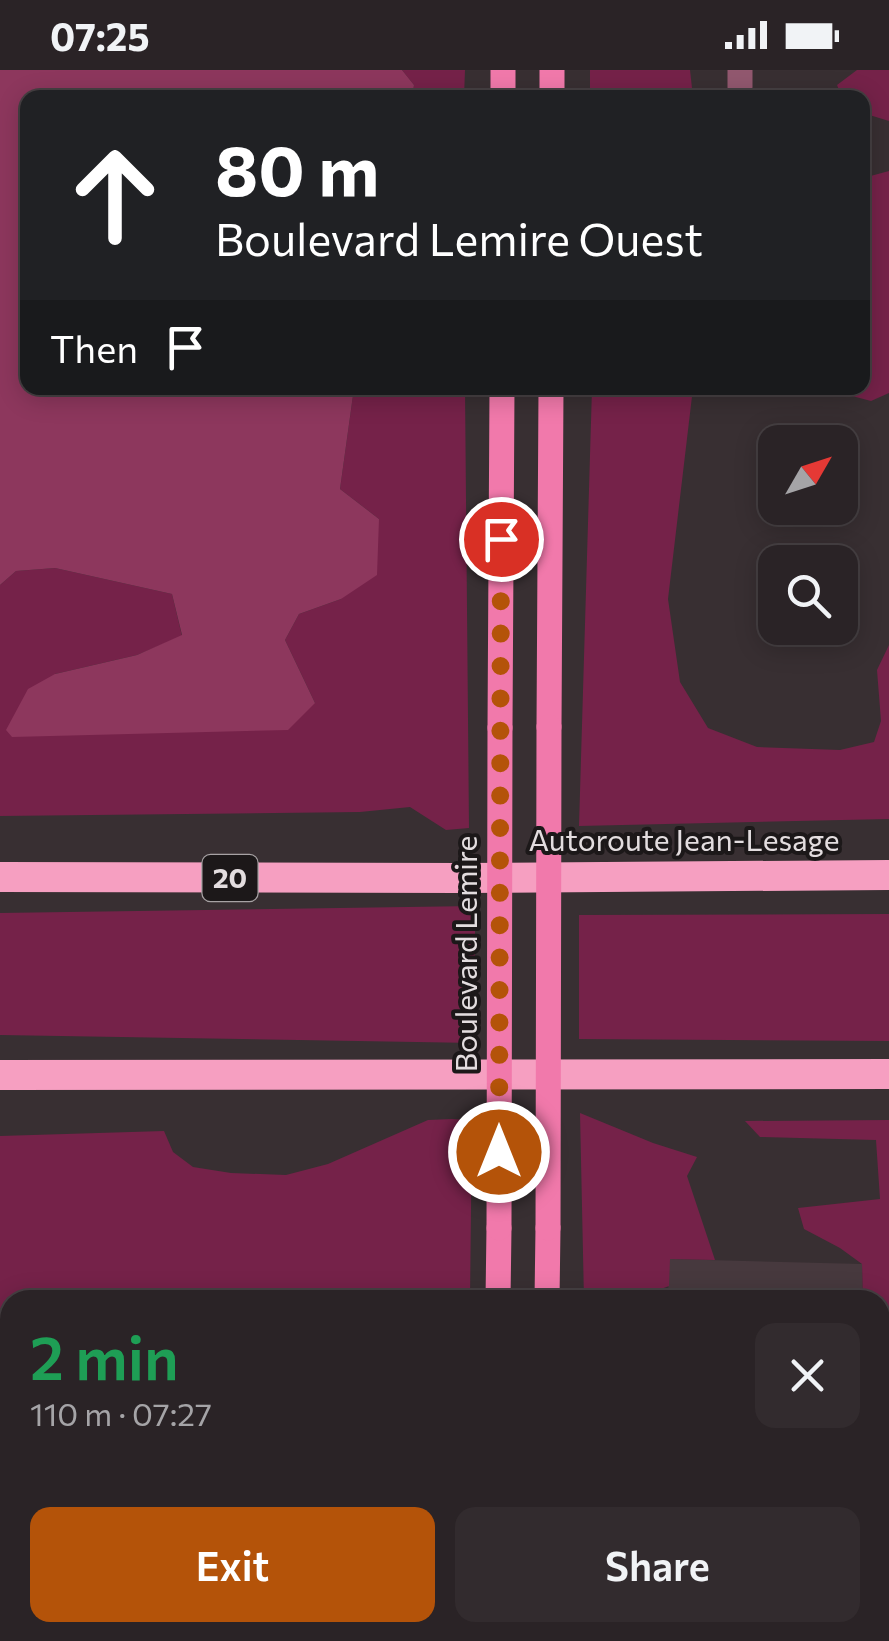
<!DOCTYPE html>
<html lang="en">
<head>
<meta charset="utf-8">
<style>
  body { margin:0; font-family:Commissioner,sans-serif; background:#322b2e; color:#f1f3f6; height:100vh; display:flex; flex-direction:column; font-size:38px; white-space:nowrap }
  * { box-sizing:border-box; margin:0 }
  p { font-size:32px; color:#a5a4a7 }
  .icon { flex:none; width:55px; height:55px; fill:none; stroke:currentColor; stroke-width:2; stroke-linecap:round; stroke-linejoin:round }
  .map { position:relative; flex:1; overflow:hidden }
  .panel { position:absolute; left:0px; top:1220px; width:890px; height:352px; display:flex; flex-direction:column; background:#2a2326; border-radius:30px 30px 0 0; box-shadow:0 5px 25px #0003,0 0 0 2px #464043 }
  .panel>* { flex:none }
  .guide { position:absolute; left:20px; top:20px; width:850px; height:305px; border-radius:20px; box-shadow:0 5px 25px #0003,0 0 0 2px #464043; background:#202124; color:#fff; overflow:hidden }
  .needle { width:65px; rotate:51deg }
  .buttons { position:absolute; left:758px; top:355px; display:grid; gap:20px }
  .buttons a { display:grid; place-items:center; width:100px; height:100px; border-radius:20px; background:#2a2326; box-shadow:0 5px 25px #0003,0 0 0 2px #464043; font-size:50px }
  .pin { position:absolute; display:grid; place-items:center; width:85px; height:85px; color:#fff; margin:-42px; border:5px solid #fff; border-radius:50%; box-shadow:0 2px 10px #0007 }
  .me { position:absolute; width:110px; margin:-55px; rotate:0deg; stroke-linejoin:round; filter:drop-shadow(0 0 8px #0008) }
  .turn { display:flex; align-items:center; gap:35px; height:210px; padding:0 30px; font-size:45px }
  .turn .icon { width:130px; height:130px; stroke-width:2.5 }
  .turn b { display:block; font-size:70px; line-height:85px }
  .then { display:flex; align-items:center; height:95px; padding:0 30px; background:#0003; gap:20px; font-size:38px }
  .round { display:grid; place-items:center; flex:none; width:105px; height:105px; border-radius:20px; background:#322b2e }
  .summary { display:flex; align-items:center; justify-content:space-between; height:170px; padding:0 30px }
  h1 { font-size:60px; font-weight:600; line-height:75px; color:#1e9e55 }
  .primary-button { display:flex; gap:20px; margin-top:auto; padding:20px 30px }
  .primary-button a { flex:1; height:115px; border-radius:20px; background:#b45309; color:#fff; font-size:40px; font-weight:600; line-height:115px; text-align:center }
  .primary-button a+a { background:#322b2e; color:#f1f3f6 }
  .status { display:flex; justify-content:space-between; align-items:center; height:70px; padding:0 50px; background:#2a2326; direction:ltr }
  .status svg { height:28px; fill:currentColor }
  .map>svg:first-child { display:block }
</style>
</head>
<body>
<div class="status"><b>07:25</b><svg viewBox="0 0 49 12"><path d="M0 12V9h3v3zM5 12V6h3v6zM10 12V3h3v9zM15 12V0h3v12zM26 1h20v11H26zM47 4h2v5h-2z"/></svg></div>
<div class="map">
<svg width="889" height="1571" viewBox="0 0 889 1571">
  <rect width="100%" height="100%" fill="#382f32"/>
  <g fill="#47393e">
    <path d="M 669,1189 L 862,1194 L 863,1230 L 668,1230 Z"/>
    <path d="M 880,1319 L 889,1319 L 889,1571 L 771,1571 L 771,1563 L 880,1562 Z"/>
  </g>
  <g fill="#752249">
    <path d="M 402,0 L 465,0 L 464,27 L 412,27 L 414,15 Z"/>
    <path d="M 590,0 L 690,0 L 693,27 L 590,27 Z"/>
    <path d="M 857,0 L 889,0 L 889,51 L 863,43 L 862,28 L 842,27 L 837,15 Z"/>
    <path d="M 889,101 L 889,323 L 871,331 L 822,318 L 862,318 L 863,108 Z"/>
    <path d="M 354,318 L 465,318 L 469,758 L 446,760 L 410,737 L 360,742 L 0,746 L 0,515 L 16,501 L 55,498 L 172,524 L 182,566 L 137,585 L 55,604 L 315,633 L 285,570 L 299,544 L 341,529 L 379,449 L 340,419 Z"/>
    <path d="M 592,318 L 693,318 L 668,529 L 680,612 L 708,658 L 757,677 L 840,680 L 874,672 L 881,651 L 877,600 L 889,575 L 889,749 L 579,756 Z"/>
    <path d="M 475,836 L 475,973 L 0,965 L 0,843 Z"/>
    <path d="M 889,844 L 889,971 L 579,969 L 579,845 Z"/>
    <path d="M 580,1043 L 653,1073 L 697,1087 L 687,1106 L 715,1190 L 670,1189 L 669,1216 L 653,1222 L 652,1230 L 584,1230 Z"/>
    <path d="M 452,1049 L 472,1050 L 470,1230 L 10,1230 L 10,1562 L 461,1562 L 461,1571 L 0,1571 L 0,1066 L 164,1061 L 173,1082 L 193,1097 L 231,1103 L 286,1105 L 328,1094 L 428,1050 Z"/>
    <path d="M 889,1050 L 889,1319 L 880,1319 L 880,1230 L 863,1230 L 862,1194 L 840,1178 L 804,1159 L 798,1138 L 880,1129 L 876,1070 L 760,1067 L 745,1051 Z"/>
  </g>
  <path fill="#8d375d" d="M 0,0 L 402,0 L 414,15 L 412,28 L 28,28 L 28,318 L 354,318 L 340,419 L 379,449 L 377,505 L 341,529 L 299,544 L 285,570 L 315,633 L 288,660 L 12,667 L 6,660 L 28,619 L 55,604 L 137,585 L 182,565 L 172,524 L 55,498 L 16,501 L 0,515 Z"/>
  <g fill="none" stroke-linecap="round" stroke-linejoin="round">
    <path stroke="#410123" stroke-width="11" d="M 705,1571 L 706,1562"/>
    <g stroke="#92586f" stroke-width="25">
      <path d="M 740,17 L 740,0"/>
      <path d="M 880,1378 L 889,1378"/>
      <path d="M 880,1458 L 889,1458"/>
      <path d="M 874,1562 L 874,1566 L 889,1566"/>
    </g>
    <g stroke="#f179ab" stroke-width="25">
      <path d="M 503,28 L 503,0"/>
      <path d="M 552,28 L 552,0"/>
      <path d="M 549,657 L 551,318"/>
      <path d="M 500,658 L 502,318"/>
      <path d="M 498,1230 L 499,1158"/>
      <path d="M 547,1230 L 548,1158"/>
      <path d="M 496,1562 L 496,1571"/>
      <path d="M 561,1562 L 562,1571"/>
    </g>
    <g stroke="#f69fc1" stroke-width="30">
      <path d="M 0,807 L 460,808 L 889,805"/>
      <path d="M 0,1005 L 889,1004"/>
    </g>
    <g stroke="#f179ab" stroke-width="25">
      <path d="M 499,1158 L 500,658"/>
      <path d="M 548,1158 L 549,657"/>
    </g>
  </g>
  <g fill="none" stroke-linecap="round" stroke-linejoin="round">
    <path stroke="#b45309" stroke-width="18" stroke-dasharray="0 32.4" d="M 499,1082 L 501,469"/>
  </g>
  <g text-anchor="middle" stroke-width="8" stroke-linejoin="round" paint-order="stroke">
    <rect fill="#1c1819" stroke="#a7a2a4" stroke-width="2.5" x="202.5" y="785" width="55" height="46" rx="8"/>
    <g font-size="28" font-weight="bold" fill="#e3dddf">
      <text x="230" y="818">20</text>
    </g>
    <g font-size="30" fill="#e3dddf" stroke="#1c1819">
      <text x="684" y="781">Autoroute Jean-Lesage</text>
      <text transform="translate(467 884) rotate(-90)" y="10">Boulevard Lemire</text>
    </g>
  </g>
</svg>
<div class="buttons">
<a><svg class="needle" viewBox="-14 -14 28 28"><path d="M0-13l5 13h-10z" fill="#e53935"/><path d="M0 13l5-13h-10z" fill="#a5a4a7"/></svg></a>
<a><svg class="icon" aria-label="search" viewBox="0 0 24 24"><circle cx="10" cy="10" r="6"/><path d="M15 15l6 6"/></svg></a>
</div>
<div class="pin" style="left:501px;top:469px;background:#d93025"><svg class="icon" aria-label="arrive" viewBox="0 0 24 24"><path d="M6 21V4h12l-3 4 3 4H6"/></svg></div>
<svg class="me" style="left:499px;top:1082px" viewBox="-20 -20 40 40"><circle r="17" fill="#b45309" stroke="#fff" stroke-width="3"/><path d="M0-11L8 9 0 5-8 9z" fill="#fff"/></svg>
<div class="guide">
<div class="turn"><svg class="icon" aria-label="ahead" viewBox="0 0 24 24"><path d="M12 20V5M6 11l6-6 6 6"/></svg><div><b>80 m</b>Boulevard Lemire Ouest</div></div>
<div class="then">Then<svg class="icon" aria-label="arrive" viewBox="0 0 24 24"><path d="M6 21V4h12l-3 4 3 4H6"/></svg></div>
</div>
<section class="panel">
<div class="summary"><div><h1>2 min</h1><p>110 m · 07:27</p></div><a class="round"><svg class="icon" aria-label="close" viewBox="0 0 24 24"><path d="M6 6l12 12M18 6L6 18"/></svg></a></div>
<div class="primary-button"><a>Exit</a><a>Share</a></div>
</section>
</div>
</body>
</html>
